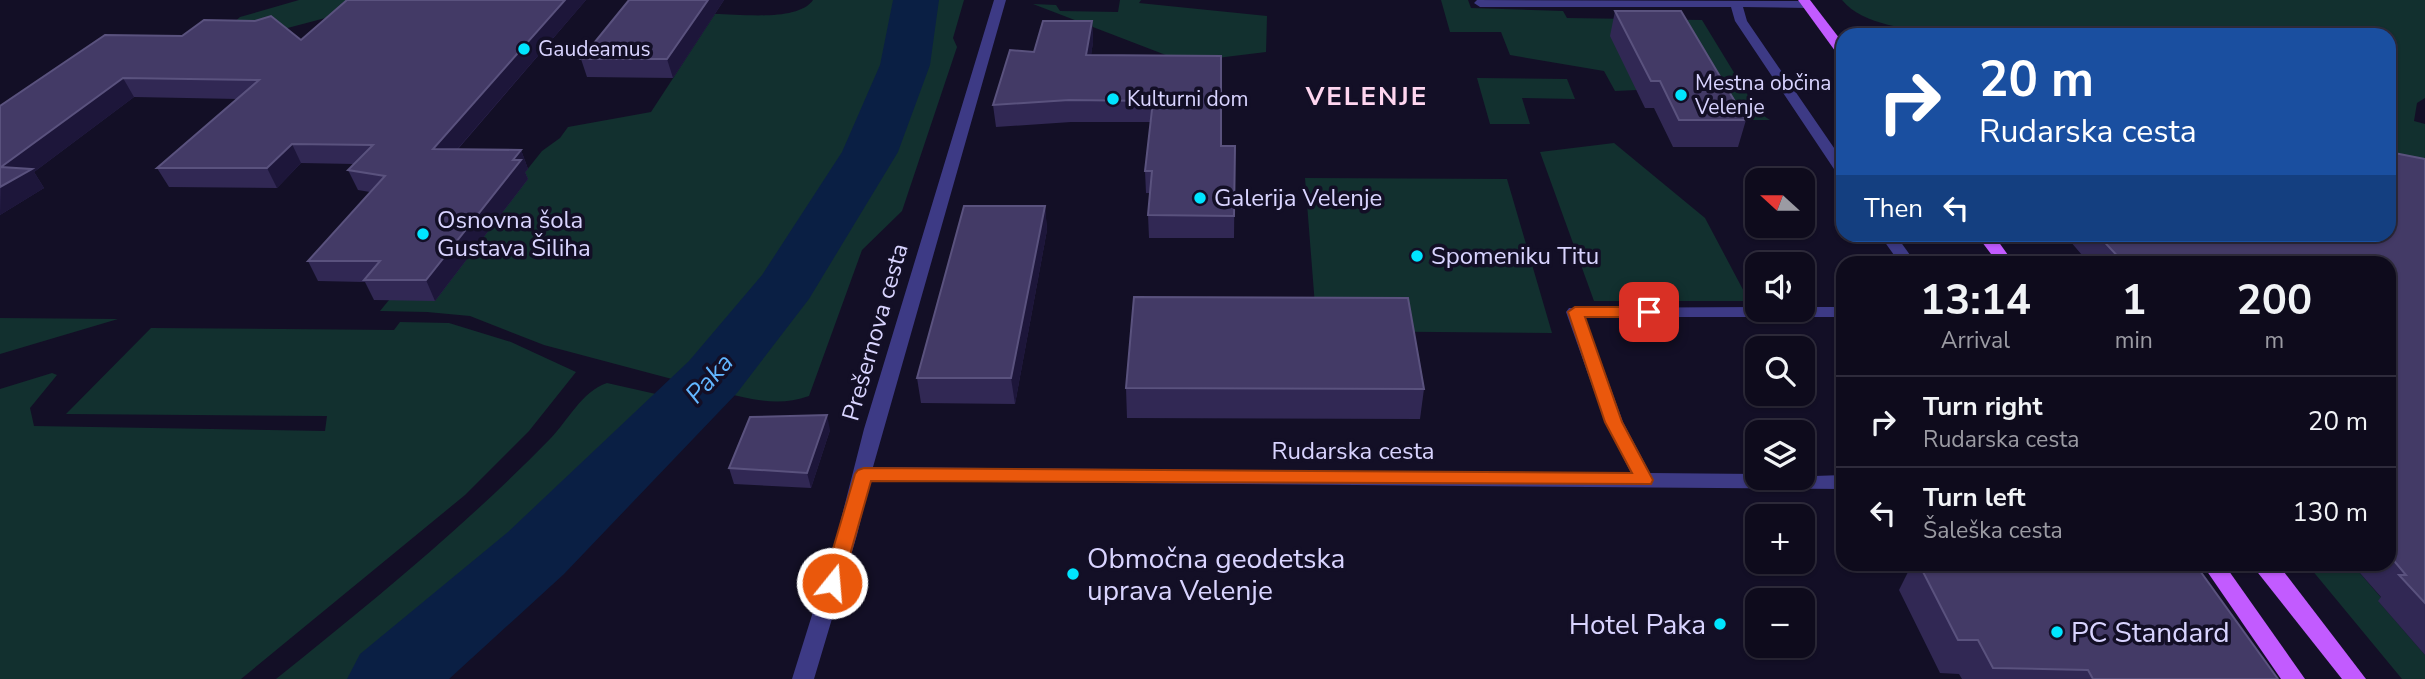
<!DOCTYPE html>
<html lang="en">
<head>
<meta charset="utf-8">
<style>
  body { margin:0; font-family:"Nunito Sans",sans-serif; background:#1c1929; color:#f1f3f6; height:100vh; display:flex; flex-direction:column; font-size:26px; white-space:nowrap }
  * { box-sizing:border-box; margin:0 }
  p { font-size:23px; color:#9b9ba3 }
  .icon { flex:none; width:38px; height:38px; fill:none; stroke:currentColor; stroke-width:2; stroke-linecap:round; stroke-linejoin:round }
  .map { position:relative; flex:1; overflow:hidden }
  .drawer { position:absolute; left:1836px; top:256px; width:560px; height:315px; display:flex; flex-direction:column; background:#0e0b1c; border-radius:21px; box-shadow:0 2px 5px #0004,0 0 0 2px #2e2b3b }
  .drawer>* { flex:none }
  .hud { position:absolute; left:1836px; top:28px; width:560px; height:214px; border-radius:21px; box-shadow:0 2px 5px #0004,0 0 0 2px #2e2b3b; background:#1a4fa0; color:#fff; overflow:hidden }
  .needle { width:46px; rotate:291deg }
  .fabs { position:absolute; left:1745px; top:168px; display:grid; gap:14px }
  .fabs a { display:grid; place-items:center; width:70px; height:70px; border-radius:14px; background:#0e0b1c; box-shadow:0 2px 5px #0004,0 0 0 2px #2e2b3b; font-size:35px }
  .pin { position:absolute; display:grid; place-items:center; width:60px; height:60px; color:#fff; margin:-30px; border-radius:14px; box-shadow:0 4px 10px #0006 }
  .me { position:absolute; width:77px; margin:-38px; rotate:17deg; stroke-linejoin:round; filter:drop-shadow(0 0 5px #0008) }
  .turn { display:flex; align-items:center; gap:24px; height:147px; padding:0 28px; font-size:32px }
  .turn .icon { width:91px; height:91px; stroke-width:2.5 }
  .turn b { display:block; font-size:49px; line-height:60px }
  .then { display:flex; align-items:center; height:66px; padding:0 28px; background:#0003; gap:14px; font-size:26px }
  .eta { display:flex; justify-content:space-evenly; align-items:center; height:119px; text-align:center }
  .eta b { font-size:42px; font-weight:700; line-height:49px }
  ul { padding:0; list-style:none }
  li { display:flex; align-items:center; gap:21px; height:91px; padding:0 28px; border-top:2px solid #2e2b3b }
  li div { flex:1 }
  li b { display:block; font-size:26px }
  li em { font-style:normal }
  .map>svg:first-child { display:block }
</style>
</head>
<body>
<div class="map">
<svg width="2425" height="679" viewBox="0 0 2425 679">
  <rect width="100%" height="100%" fill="#130f26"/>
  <g fill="#12302f">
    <path d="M 299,0 L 353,0 L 333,16 L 261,35 L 221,34 L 240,17 Z"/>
    <path d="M 813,0 L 900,0 L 903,26 L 881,114 L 853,169 L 811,229 L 687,383 L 544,345 L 470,316 L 427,312 L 380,311 L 389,300 L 522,176 L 542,151 L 560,138 L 568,127 L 651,112 L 715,14 C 740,14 798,22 813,0 Z"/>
    <path d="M 930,0 L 964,0 L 953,38 L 957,47 L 902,211 L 862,250 L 809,396 C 778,407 751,399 720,392 L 796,303 L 857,202 L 914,69 L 925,6 Z"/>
    <path d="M 1120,0 L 1141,0 L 1139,3 L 1267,16 L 1266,52 L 1184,62 L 1033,4 L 1056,5 L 1060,11 L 1118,12 Z"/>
    <path d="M 1441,0 L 1468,0 L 1471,8 L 1563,11 L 1567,18 L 1702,20 L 1758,112 L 1770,120 L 1723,120 L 1637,90 L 1615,91 L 1604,71 L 1510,55 L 1501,32 L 1450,32 Z"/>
    <path d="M 1842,0 L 2425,0 L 2425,98 L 2417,103 L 2414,121 L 2425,124 L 2425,167 L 2389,159 L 2389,35 L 1941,35 C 1910,28 1863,26 1842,0 Z"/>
    <path d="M 1477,78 L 1567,79 L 1575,99 L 1522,98 L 1530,124 L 1490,124 Z"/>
    <path d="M 1614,143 L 1705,218 L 1749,301 L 1594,301 L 1540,152 Z"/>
    <path d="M 1305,178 L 1507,179 L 1552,333 L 1317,331 Z"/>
    <path d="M 0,318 L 118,319 L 0,354 Z"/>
    <path d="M 400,322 L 449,323 L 511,342 L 576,372 L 529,431 L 465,495 L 241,679 L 0,679 L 0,389 L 52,373 L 57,375 L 30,408 L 34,426 L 325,431 L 327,416 L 66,414 L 151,328 L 394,330 Z"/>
    <path d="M 607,383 L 678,399 L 640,444 L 401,650 L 377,656 L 351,679 L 276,679 C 371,603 465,526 550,439 C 567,422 582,391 607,383 Z"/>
    <path d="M 2307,564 L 2352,564 L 2384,601 L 2379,602 L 2425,655 L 2425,679 L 2402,679 Z"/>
  </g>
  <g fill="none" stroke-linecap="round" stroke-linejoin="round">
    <path fill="#0a1f44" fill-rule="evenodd" d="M 893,0 L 939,0 L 930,65 L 898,152 L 809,299 L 737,393 L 564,574 L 449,679 L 347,679 L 360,654 L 508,532 L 689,361 L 762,275 L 842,152 L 880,65 Z"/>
    <g fill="#3d3a85" fill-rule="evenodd">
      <path d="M 994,0 L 1006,0 L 873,467 L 1631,473 L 1605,422 L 1566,312 L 1569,308 L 1757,307 L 1757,310 L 1802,310 L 1802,307 L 1843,307 L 1843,317 L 1585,317 L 1623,422 L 1650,473 L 1757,474 L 1757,478 L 1843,475 L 1843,489 L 870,481 L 857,535 L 814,679 L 792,679 L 837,535 L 864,429 Z"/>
      <path d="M 1477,0 L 1811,1 L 1811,7 L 1807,8 L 1743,7 L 1747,21 L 1843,161 L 1843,176 L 1838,175 L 1735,21 L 1731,7 L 1480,7 L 1474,3 Z"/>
      <path d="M 1879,234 L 1895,234 L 1915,262 L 1899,262 Z"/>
    </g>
    <g fill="#c25bff" fill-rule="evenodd">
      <path d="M 1798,0 L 1810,0 L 1843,43 L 1843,56 L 1838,55 Z"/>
      <path d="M 1976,234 L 1993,234 L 2013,262 L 1997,262 Z"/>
      <path d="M 2202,564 L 2224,564 L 2305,679 L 2281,679 Z"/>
      <path d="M 2251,564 L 2275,564 L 2281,568 L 2366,679 L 2342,679 Z"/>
    </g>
  </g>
  <g fill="#312854">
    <path d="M 347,0 L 586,0 L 458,149 L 521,150 L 528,169 L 525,172 L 528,179 L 435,301 L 374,300 L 365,282 L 318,281 L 308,261 L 370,192 L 358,190 L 348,170 L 354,164 L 301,163 L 277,188 L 169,187 L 157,168 L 238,99 L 134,97 L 34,172 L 44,188 L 0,215 L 0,106 L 182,36 L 255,21 L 301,40 Z"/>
    <path d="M 629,0 L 724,0 L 673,78 L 587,77 L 581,59 Z"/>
    <path d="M 1615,11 L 1746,120 L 1738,147 L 1673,147 L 1654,108 L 1645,108 L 1610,36 Z"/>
    <path d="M 1092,21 L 1093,42 L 1091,55 L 1221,146 L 1235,146 L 1234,238 L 1149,238 L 1148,215 L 1150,193 L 1146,193 L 1145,171 L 1151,122 L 1071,122 L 996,127 L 993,105 L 1034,52 Z"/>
    <path d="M 2425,159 L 2425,655 L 2378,601 L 2381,597 L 2352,564 L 2389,564 L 2389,262 L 2088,262 L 2064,234 L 2389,234 Z"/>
    <path d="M 1045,206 L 1047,230 L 1015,404 L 921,403 L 917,378 Z"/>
    <path d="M 1126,388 L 1424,389 L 1420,419 L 1127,418 Z"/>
    <path d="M 830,430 L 811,488 L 734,484 L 729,468 Z"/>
    <path d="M 1908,564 L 2195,564 L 2278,679 L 1962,679 L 1959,674 L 1940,673 L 1899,590 L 1909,570 L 1907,566 Z"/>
  </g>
  <g fill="#1d163a">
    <path d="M 565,0 L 586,0 L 441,168 L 433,149 Z"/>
    <path d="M 708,0 L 724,0 L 673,78 L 667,59 Z"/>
    <path d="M 1092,21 L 1093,42 L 1088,76 L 1086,55 Z"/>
    <path d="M 123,78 L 134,97 L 34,172 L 44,188 L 0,215 L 1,167 Z"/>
    <path d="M 292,144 L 301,163 L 277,188 L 267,168 Z"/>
    <path d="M 521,150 L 528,169 L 525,172 L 528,179 L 435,301 L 426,280 Z"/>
    <path d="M 1045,206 L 1047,230 L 1015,404 L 1011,378 Z"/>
    <path d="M 827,415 L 830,430 L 811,488 L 807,473 Z"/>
  </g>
  <g fill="#433a66" stroke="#5a527e" stroke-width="2">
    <path d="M 347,0 L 565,0 L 433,149 L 521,150 L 513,160 L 521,160 L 426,280 L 364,280 L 380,261 L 308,261 L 385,176 L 348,170 L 373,145 L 292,144 L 267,168 L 157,168 L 259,80 L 123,78 L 1,167 L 32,169 L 0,187 L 0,106 L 105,35 L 182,36 L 204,20 L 255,21 L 271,16 L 301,40 Z"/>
    <path d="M 629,0 L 708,0 L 667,59 L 581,59 Z"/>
    <path d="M 1615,11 L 1681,11 L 1746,120 L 1679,120 L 1660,81 L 1651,81 Z"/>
    <path d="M 1043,21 L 1092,21 L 1086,55 L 1221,56 L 1221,146 L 1235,146 L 1234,216 L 1148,215 L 1152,171 L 1145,171 L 1153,101 L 1069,100 L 993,105 L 1010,50 L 1034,52 Z"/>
    <path d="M 2389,152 L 2425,159 L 2425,603 L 2399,575 L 2406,575 L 2389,555 L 2389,262 L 2123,262 L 2097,234 L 2389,234 Z"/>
    <path d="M 964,206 L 1045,206 L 1011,378 L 917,378 Z"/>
    <path d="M 1134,297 L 1408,298 L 1424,389 L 1126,388 Z"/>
    <path d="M 827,415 L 807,473 L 729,468 L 750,417 Z"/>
    <path d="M 1919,564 L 2195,564 L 2278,679 L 2093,679 L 2088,670 L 1993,668 L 1978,640 L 1958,640 Z"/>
  </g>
  <path fill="#ea580c" stroke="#983908" stroke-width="2" d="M 1575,307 L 1649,307 L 1657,312 L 1649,317 L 1585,317 L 1622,422 L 1653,480 L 1651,484 L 871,481 L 842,583 L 839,588 L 832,590 L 826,588 L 823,583 L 855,474 L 858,470 L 864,468 L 1632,473 L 1605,422 L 1568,312 Z"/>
  <g fill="#00e5ff" stroke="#130f26" stroke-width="2.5">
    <circle cx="524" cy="49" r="7"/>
    <circle cx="1681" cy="95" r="7"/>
    <circle cx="1113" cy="99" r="7"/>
    <circle cx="1200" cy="198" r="7"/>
    <circle cx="423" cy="234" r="7"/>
    <circle cx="1417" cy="256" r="7"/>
    <circle cx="1073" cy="574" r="7"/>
    <circle cx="1720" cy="624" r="7"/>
    <circle cx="2057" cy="632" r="7"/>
  </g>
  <g text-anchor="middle" stroke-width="7" stroke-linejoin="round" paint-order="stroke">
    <g font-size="21" fill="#d9d4ff" stroke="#130f26" text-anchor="start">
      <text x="538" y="56">Gaudeamus</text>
      <text x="1695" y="90">Mestna občina<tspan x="1695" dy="24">Velenje</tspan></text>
      <text x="1127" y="106">Kulturni dom</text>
    </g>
    <g font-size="24" fill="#d9d4ff" stroke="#130f26" text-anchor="start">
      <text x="1214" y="206">Galerija Velenje</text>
      <text x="437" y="228">Osnovna šola<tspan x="437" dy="28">Gustava Šiliha</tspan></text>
      <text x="1431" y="264">Spomeniku Titu</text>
    </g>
    <g font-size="24" fill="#d9d4ff" stroke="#130f26">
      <text transform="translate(875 332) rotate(-74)" y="8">Prešernova cesta</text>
      <text x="1353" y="459">Rudarska cesta</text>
    </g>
    <g font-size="26" font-weight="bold" letter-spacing="2" fill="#ffd6f0" stroke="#130f26">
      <text x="1367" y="105">VELENJE</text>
    </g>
    <g font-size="26" font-style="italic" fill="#62b6ff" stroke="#130f26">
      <text transform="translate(709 378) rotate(-48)" y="9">Paka</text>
    </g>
    <g font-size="28" fill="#d9d4ff" stroke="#130f26" text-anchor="start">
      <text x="1087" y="568">Območna geodetska<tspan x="1087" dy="32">uprava Velenje</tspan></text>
      <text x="1706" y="634" text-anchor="end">Hotel Paka</text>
      <text x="2071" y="642">PC Standard</text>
    </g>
  </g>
</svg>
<div class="fabs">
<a><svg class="needle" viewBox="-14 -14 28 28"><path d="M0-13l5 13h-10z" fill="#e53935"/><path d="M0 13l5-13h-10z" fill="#9b9ba3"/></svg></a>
<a><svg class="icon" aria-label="sound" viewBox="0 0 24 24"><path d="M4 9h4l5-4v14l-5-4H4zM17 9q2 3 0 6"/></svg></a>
<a><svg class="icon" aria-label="search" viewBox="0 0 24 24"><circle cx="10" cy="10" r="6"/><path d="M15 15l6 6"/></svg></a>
<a><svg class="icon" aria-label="layers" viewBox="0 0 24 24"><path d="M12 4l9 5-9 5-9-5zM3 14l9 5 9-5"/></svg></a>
<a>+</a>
<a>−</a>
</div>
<div class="pin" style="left:1649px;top:312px;background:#d93025"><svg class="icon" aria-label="arrive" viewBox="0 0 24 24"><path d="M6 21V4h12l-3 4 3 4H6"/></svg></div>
<svg class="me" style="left:832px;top:583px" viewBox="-20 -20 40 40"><circle r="17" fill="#ea580c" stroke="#fff" stroke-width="3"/><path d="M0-11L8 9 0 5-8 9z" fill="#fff"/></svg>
<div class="hud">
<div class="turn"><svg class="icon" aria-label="right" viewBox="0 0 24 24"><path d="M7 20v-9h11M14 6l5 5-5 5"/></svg><div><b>20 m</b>Rudarska cesta</div></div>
<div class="then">Then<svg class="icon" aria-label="left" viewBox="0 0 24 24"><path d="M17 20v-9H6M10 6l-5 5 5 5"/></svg></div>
</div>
<section class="drawer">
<div class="eta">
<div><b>13:14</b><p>Arrival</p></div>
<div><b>1</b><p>min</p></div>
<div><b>200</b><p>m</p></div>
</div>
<ul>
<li><svg class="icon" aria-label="right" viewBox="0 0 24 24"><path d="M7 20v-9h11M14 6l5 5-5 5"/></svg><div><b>Turn right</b><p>Rudarska cesta</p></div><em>20 m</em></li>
<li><svg class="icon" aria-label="left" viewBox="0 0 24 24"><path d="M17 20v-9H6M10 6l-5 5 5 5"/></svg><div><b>Turn left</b><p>Šaleška cesta</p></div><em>130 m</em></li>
</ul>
</section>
</div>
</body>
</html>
